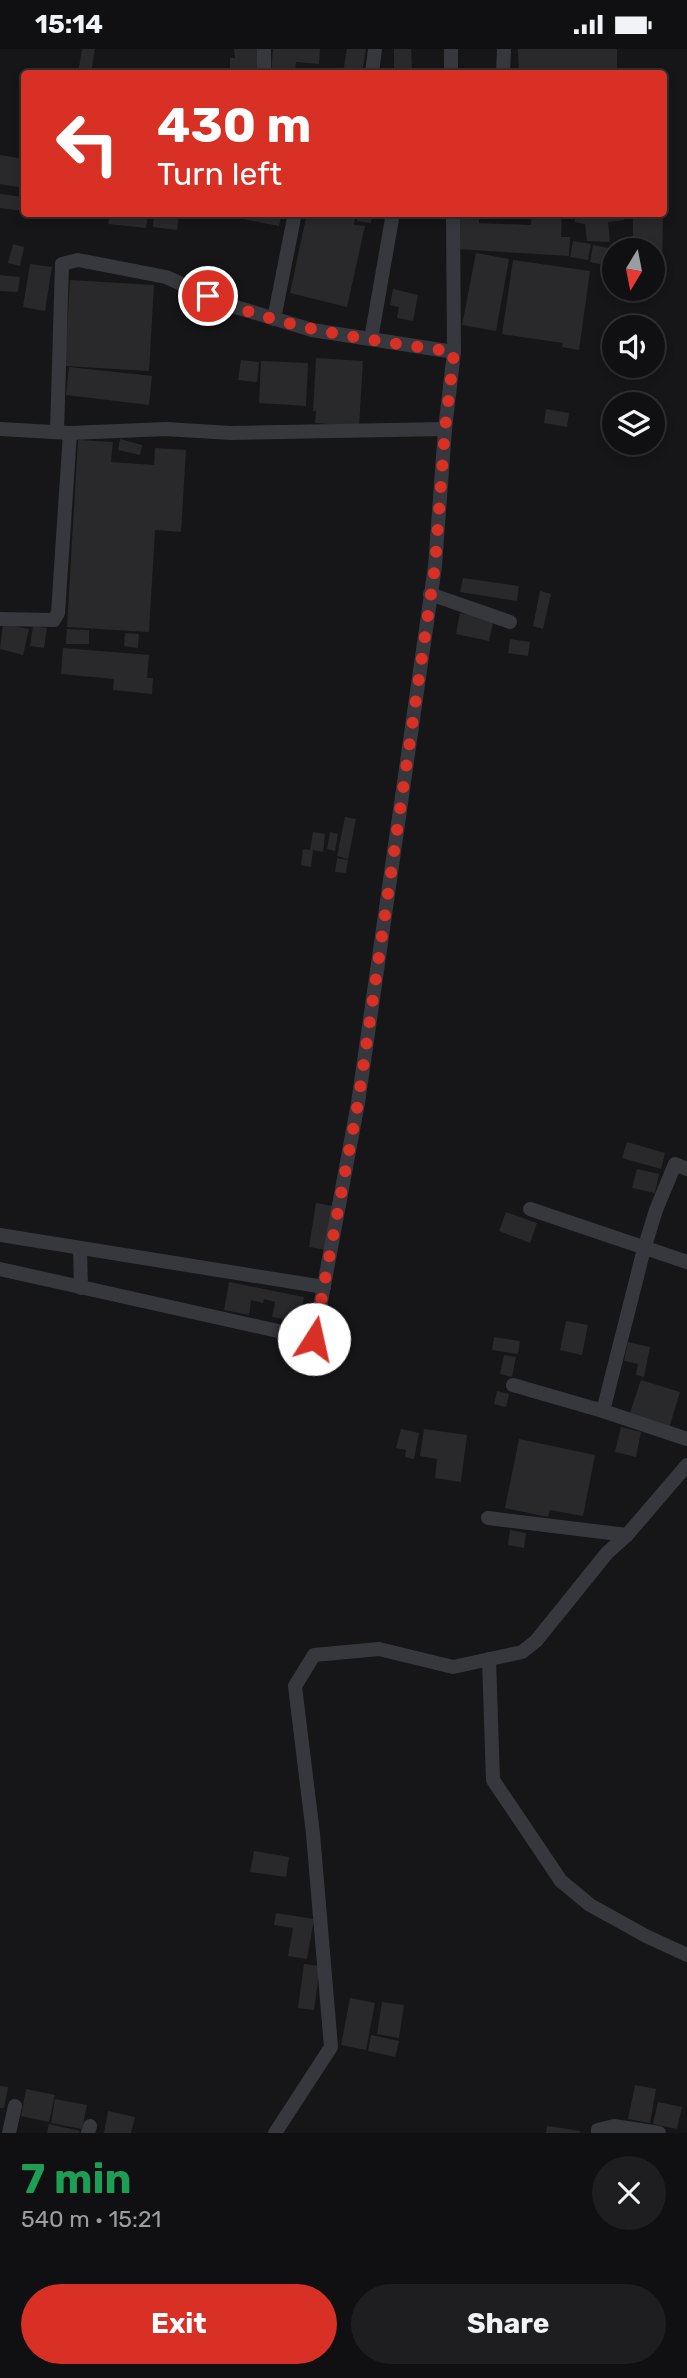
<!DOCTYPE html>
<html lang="en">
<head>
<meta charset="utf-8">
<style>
  body { margin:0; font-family:Rubik,sans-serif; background:#1e1e20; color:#f1f3f6; height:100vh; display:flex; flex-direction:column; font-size:26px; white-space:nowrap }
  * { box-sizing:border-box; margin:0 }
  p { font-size:23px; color:#9c9d9f }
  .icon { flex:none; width:38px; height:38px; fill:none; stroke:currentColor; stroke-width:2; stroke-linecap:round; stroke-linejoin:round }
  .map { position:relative; height:2084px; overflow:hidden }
  .details { display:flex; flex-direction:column; background:#101012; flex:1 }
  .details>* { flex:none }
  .top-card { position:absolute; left:21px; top:21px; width:646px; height:147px; border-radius:7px; box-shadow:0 4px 10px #0003,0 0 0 2px #303032; background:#d93025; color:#fff; overflow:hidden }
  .needle { width:46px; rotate:190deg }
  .tools { position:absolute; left:602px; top:189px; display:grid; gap:14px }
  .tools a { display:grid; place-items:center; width:63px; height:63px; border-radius:50%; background:#101012; box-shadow:0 4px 10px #0003,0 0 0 2px #303032; font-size:35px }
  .pin { position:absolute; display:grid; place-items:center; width:60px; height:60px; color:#fff; margin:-30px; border:4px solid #fff; border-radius:50%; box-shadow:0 2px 7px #0007 }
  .me { position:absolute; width:77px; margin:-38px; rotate:10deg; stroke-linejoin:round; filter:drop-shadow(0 0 5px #0008) }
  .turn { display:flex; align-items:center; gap:24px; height:147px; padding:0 21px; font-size:32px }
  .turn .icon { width:91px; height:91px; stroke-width:2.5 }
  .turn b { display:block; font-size:49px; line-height:60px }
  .round { display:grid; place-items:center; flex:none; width:74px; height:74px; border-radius:37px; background:#1e1e20 }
  .summary { display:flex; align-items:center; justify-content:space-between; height:119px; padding:0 21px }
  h1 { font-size:42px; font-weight:700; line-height:52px; color:#1e9e55 }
  .button { display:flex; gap:14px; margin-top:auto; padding:14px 21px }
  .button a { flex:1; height:80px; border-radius:42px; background:#d93025; color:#fff; font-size:28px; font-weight:700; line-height:80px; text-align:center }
  .button a+a { background:#1e1e20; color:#f1f3f6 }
  .status { display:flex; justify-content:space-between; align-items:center; height:49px; padding:0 35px; background:#101012; direction:ltr }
  .status svg { height:19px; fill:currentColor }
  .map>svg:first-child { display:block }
</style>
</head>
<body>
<div class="status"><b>15:14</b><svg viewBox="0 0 49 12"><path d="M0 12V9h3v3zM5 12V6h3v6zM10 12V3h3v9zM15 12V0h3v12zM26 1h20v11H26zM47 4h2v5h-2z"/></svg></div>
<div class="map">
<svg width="687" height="2084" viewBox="0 0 687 2084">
  <rect width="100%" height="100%" fill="#161618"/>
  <g fill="#29292c">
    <path d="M 82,0 L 95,0 L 91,24 L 78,24 Z"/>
    <path d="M 234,0 L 257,0 L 257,24 L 230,24 L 230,9 L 235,9 Z"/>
    <path d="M 273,0 L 320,0 L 319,15 L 296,13 L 295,24 L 271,23 Z"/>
    <path d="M 347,0 L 366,0 L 362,24 L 343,23 Z"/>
    <path d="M 394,0 L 411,0 L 412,20 L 394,20 Z"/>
    <path d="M 518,0 L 617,0 L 617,24 L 519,24 Z"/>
    <path d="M 0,106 L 24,110 L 24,139 L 0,135 Z"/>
    <path d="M 0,145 L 24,148 L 24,162 L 0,159 Z"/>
    <path d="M 110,164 L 148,164 L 146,179 L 108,175 Z"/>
    <path d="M 154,164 L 179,164 L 177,181 L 153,178 Z"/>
    <path d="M 227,164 L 282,164 L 279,177 L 227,167 Z"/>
    <path d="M 307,164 L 344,164 L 344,168 L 355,170 L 354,176 L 365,177 L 347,258 L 290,244 Z"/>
    <path d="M 358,164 L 372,164 L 371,174 L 357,172 Z"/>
    <path d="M 458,164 L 479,164 L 479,174 L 531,176 L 532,164 L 562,164 L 561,188 L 570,188 L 569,207 L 456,200 Z"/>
    <path d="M 574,164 L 623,164 L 624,171 L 608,173 L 610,193 L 587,192 L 585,175 L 575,173 Z"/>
    <path d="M 633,166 L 663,166 L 662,219 L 653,219 L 653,201 L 633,201 Z"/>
    <path d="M 573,192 L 591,195 L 588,211 L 570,208 Z"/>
    <path d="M 13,195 L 24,198 L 20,217 L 8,214 Z"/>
    <path d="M 593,196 L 614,200 L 614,218 L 590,213 Z"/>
    <path d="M 476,204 L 509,210 L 496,282 L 462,276 Z"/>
    <path d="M 513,211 L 590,222 L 579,301 L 562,298 L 563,294 L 502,285 Z"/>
    <path d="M 30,215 L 52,218 L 45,262 L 23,258 Z"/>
    <path d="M 0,226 L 20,228 L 18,243 L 0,242 Z"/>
    <path d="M 70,231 L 154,236 L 149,322 L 65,317 Z"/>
    <path d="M 393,240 L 418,246 L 413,272 L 397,269 L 399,258 L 390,256 Z"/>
    <path d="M 316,309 L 363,312 L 359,377 L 315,374 L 316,362 L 313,362 Z"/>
    <path d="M 241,311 L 259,313 L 257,333 L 238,331 Z"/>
    <path d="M 261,312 L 308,314 L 306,357 L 259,354 Z"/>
    <path d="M 69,318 L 152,327 L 149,356 L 66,346 Z"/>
    <path d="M 546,360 L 569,364 L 567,378 L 544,374 Z"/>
    <path d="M 120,390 L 142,396 L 140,406 L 118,401 Z"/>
    <path d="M 78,391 L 113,393 L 111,413 L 154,416 L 155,399 L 186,401 L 181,483 L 155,481 L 149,583 L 67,578 Z"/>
    <path d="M 463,529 L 519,537 L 517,552 L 460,543 Z"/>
    <path d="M 540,542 L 551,545 L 543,580 L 533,577 Z"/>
    <path d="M 460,564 L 494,570 L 489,592 L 456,585 Z"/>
    <path d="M 3,575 L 29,580 L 23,606 L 0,600 Z"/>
    <path d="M 33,577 L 47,579 L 44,599 L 30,597 Z"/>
    <path d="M 67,580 L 89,581 L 89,595 L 66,595 Z"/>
    <path d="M 125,584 L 139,585 L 138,599 L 124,597 Z"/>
    <path d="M 510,590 L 530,593 L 528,607 L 508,604 Z"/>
    <path d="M 63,599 L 149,606 L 147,629 L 153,629 L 152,645 L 113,641 L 114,630 L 61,625 Z"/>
    <path d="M 345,768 L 356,770 L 348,810 L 337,807 Z"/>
    <path d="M 313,783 L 325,785 L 323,803 L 313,801 L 311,818 L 301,816 L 303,800 L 310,801 Z"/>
    <path d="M 330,783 L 338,785 L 335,802 L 327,800 Z"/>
    <path d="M 337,809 L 348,811 L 346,824 L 335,823 Z"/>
    <path d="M 627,1093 L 665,1104 L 661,1120 L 622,1109 Z"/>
    <path d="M 637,1120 L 659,1125 L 655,1144 L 632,1139 Z"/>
    <path d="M 316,1154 L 333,1157 L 326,1201 L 309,1198 Z"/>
    <path d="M 506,1163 L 537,1174 L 530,1194 L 499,1182 Z"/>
    <path d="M 229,1233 L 304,1248 L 299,1273 L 272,1268 L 275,1253 L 264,1250 L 263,1254 L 251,1251 L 249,1266 L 224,1261 Z"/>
    <path d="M 566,1272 L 588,1276 L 582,1306 L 560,1301 Z"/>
    <path d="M 494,1288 L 520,1292 L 518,1305 L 492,1301 Z"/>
    <path d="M 628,1293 L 650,1298 L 644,1328 L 636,1326 L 638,1315 L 624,1312 Z"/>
    <path d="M 504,1306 L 516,1308 L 512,1328 L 500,1325 Z"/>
    <path d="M 641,1331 L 680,1343 L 669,1379 L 629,1367 Z"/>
    <path d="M 497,1342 L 509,1345 L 506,1358 L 494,1355 Z"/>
    <path d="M 621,1378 L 641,1383 L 636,1408 L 615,1403 Z"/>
    <path d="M 401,1380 L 419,1384 L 414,1410 L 405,1408 L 406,1401 L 396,1399 Z"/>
    <path d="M 424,1380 L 467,1386 L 461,1433 L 435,1429 L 437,1410 L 420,1407 Z"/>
    <path d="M 519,1390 L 595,1406 L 583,1467 L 550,1461 L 548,1468 L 505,1459 Z"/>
    <path d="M 510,1481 L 526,1484 L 524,1499 L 508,1496 Z"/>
    <path d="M 254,1802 L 289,1808 L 286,1828 L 250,1823 Z"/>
    <path d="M 276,1864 L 314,1870 L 307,1910 L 288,1907 L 293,1879 L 274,1876 Z"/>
    <path d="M 304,1915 L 320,1917 L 314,1961 L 298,1959 Z"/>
    <path d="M 350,1949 L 375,1954 L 366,2001 L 341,1996 Z"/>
    <path d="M 382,1953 L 404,1956 L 399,1989 L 377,1985 Z"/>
    <path d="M 371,1986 L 399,1992 L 395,2008 L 368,2002 Z"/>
    <path d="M 635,2036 L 656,2040 L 650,2074 L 628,2070 Z"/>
    <path d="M 0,2037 L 8,2038 L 4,2059 L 0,2059 Z"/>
    <path d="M 26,2040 L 55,2046 L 49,2073 L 21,2067 Z"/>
    <path d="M 55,2050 L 87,2056 L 82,2080 L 51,2074 Z"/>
    <path d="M 658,2053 L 682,2058 L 677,2080 L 653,2075 Z"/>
    <path d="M 108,2062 L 135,2068 L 131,2084 L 104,2084 Z"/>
    <path d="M 49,2075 L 80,2082 L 79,2084 L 47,2084 Z"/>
    <path d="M 547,2077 L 580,2082 L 580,2084 L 546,2084 Z"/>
  </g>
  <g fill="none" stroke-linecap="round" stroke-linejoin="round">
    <g stroke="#37383d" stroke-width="14">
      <path d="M 264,0 L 264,24"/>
      <path d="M 451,0 L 451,24"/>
      <path d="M 372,24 L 375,0"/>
      <path d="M 503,24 L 504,0"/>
      <path d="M 274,270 L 295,164"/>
      <path d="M 371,290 L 393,164"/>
      <path d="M 0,380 L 70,384 L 166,380 L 231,384 L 445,380 L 454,303 L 453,164"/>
      <path d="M 57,383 L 62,215 L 78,211 L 166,228 L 229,256 L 312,281 L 454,303"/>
      <path d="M 430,545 L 510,573"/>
      <path d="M 0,570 L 54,571 L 58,564 L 70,384"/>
      <path d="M 530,1160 L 687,1213"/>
      <path d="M 0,1186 L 324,1238"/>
      <path d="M 80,1200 L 81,1239"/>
      <path d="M 0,1220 L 314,1290 L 358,1054 L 435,517 L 445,380"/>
      <path d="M 513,1336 L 603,1362 L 687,1390"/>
      <path d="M 603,1362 L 644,1200 L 656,1161 L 675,1115 L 687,1120"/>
      <path d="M 488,1469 L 627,1486"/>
      <path d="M 489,1610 L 493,1731 L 561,1832 L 590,1856 L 646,1887 L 687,1906"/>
      <path d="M 9,2084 L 15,2057"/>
      <path d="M 88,2084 L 90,2077"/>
      <path d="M 275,2084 L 331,1998 L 313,1785 L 295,1637 L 314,1606 L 379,1600 L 453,1618 L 522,1603 L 536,1592 L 607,1504 L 627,1486 L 687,1416"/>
      <path d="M 598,2084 L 598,2081 L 614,2077 L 659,2084"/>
    </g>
  </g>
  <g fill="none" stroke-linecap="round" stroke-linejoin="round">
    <path stroke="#d93025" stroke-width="12" stroke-dasharray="0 21.6" d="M 208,247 C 286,281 371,291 454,303 L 445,380 L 435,517 L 358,1054 L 314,1290"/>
  </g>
</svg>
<div class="tools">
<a><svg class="needle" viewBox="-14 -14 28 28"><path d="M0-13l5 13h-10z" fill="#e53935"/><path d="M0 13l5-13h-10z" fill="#9c9d9f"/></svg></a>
<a><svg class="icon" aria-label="sound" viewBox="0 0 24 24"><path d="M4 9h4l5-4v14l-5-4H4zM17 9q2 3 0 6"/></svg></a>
<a><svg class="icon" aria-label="layers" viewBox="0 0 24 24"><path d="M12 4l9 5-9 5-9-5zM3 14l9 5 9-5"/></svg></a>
</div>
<div class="pin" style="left:208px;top:247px;background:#d93025"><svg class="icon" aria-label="arrive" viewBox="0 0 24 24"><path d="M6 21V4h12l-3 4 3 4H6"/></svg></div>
<svg class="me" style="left:314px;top:1290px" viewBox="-20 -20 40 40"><circle r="19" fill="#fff"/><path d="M0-13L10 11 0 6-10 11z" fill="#d93025"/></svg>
<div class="top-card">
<div class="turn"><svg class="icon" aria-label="left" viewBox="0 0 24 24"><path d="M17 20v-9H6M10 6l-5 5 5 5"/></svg><div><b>430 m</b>Turn left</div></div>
</div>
</div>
<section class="details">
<div class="summary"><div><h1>7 min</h1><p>540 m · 15:21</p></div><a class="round"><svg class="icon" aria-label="close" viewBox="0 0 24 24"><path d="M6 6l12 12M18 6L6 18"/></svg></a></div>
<div class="button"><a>Exit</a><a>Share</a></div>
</section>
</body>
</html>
